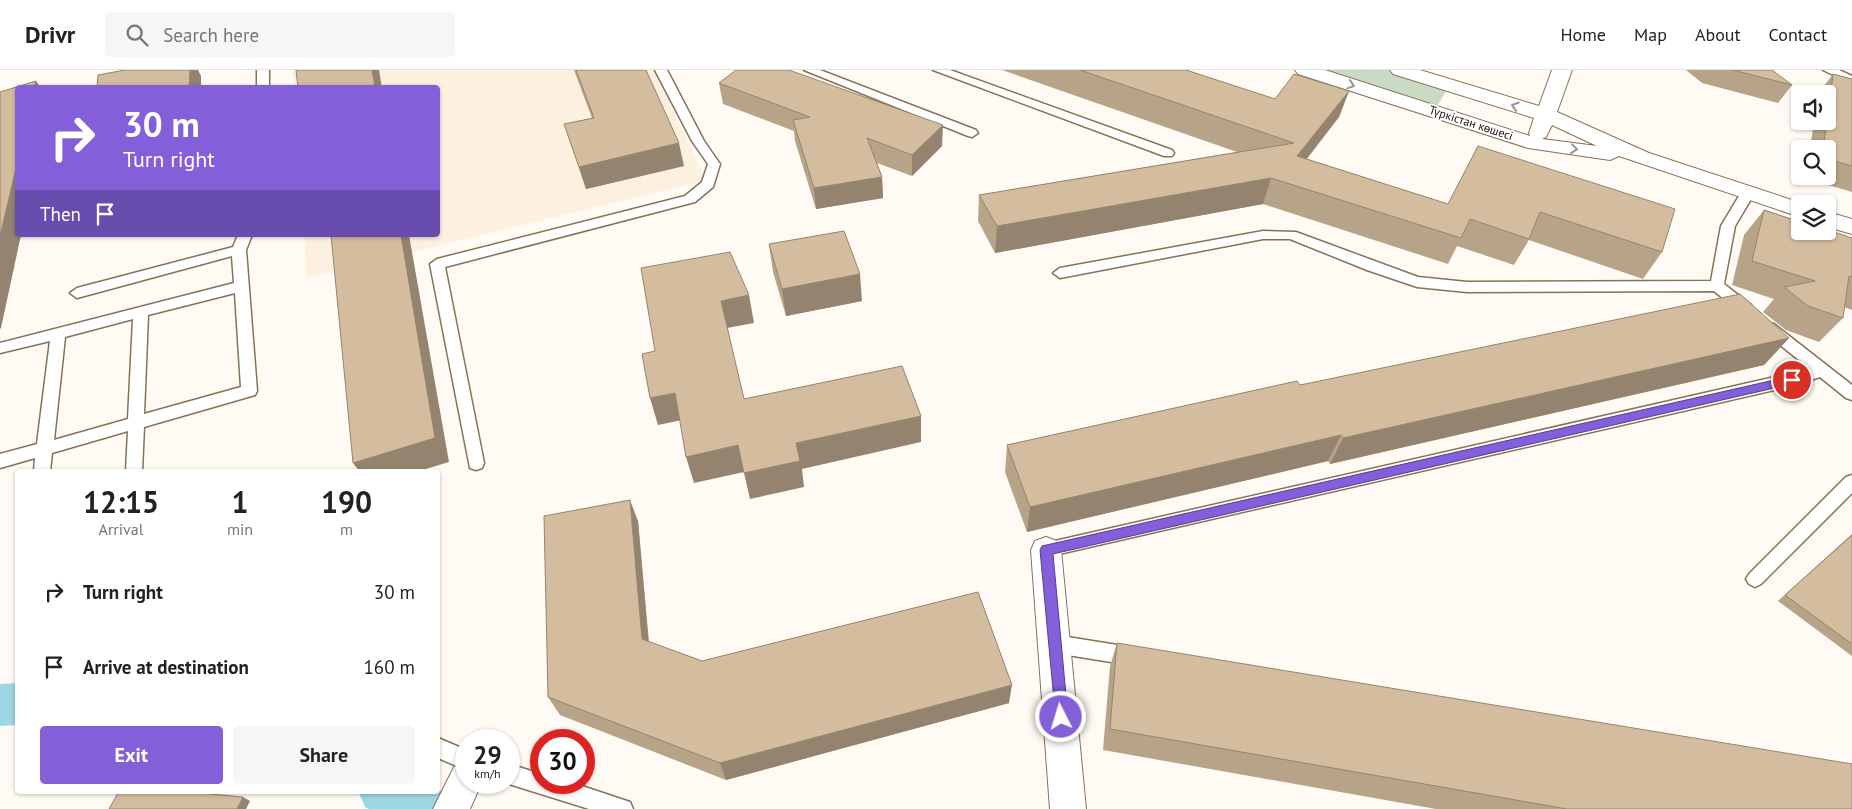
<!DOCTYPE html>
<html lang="en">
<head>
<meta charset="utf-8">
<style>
  body { margin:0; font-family:"PT Sans",sans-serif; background:#f6f6f6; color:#222; height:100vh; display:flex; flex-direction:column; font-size:19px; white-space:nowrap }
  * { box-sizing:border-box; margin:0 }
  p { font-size:16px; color:#767676 }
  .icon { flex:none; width:28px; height:28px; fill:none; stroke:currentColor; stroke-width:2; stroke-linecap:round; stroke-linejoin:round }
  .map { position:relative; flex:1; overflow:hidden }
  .sheet { position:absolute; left:15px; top:399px; width:425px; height:325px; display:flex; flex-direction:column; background:#fff; border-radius:5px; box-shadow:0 1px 4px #0004 }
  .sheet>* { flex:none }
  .hud { position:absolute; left:15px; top:15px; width:425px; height:152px; border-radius:5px; box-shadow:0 1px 4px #0004; background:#8360da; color:#fff; overflow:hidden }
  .buttons { position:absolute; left:1791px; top:15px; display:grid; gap:10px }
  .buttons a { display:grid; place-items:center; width:45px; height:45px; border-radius:5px; background:#fff; box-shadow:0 1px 4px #0004; font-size:25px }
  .speed { position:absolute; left:455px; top:659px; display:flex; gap:10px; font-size:25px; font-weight:700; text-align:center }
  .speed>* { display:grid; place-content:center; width:65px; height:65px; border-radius:50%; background:#fff; box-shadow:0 1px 4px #0004; line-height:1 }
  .speed small { font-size:12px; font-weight:400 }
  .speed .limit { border:8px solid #d22; background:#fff; color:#111 }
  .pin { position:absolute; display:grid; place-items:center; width:42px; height:42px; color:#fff; margin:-21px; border:2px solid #fff; border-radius:50%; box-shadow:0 1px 5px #0007 }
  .me { position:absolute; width:55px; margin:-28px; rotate:355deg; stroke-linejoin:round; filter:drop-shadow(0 0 4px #0008) }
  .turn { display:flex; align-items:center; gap:18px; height:105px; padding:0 25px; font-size:22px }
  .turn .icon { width:65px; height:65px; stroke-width:2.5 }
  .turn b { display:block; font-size:35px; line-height:42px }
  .then { display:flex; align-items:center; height:48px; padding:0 25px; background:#0003; gap:10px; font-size:19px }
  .eta { display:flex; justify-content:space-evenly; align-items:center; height:85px; text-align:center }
  .eta b { font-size:30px; font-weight:700; line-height:35px }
  .primary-button { display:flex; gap:10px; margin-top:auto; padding:10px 25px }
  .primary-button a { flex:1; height:58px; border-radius:5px; background:#8360da; color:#fff; font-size:20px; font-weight:700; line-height:58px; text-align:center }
  .primary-button a+a { background:#f6f6f6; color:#222 }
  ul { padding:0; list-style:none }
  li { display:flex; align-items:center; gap:15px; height:75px; padding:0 25px }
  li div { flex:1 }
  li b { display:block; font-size:19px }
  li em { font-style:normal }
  header { display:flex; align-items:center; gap:30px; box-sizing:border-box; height:70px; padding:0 25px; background:#fff; border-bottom:1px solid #e0e0e0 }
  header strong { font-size:24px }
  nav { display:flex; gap:28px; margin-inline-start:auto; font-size:18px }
  .search { width:350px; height:45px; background:#f6f6f6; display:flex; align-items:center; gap:12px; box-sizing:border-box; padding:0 18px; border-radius:5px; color:#767676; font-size:19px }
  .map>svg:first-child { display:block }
</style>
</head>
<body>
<header>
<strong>Drivr</strong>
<div class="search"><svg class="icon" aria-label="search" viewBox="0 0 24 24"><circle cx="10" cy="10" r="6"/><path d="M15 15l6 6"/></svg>Search here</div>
<nav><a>Home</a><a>Map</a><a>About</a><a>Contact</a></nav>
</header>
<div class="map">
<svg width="1852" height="739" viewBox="0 0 1852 739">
  <rect width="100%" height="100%" fill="#fffaf4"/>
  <path fill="#fcf0e1" d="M 293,0 L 654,0 L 706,110 L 307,208 L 304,165 L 438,165 L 438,18 L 294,17 Z"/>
  <path fill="#c8dbc3" d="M 1312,0 L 1395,0 L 1449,16 L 1435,40 Z"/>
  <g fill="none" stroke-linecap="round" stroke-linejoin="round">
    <g fill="#9fd6e4" fill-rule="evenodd">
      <path d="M 18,613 L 18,655 L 0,656 L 0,614 Z"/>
      <path d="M 438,720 L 444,722 L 450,739 L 369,739 L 365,737 L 358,721 Z"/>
    </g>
    <defs>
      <g id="lane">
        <rect x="257" y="0" width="12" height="18"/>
        <path d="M 655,0 L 667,0 L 704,71 L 720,94 L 713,117 L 695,132 L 445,197 L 484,393 L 482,398 L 476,400 L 470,398 L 430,194 L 437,189 L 685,126 L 702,112 L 708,94 L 692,71 Z"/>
        <path d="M 804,0 L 820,0 L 976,60 L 978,63 L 972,67 L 968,66 Z"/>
        <path d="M 933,0 L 950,0 L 1172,80 L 1174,83 L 1172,86 L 1164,86 Z"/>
        <path d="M 1823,0 L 1839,0 L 1852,6 L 1852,14 Z"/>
        <path d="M 1747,120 L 1754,124 L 1735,156 L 1724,214 L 1751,235 L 1753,239 L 1751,243 L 1741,243 L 1714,221 L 1467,222 L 1417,217 L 1367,200 L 1290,169 L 1263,169 L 1060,208 L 1053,203 L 1060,198 L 1263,161 L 1296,162 L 1418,207 L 1467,212 L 1711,211 L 1721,156 L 1742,121 Z"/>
        <path d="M 238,165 L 252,165 L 246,180 L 257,321 L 255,325 L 144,357 L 142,401 L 126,401 L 128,361 L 52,383 L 50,401 L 34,401 L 35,388 L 0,398 L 0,384 L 37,374 L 50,271 L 0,283 L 0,273 L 234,213 L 232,186 L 77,228 L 70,223 L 77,218 L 233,177 ZM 235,223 L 241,317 L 144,344 L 148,245 ZM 133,249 L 128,349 L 54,370 L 65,267 Z"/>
        <path d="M 1769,253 L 1774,254 L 1852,315 L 1852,330 L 1846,328 L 1820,307 L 1792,316 L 1046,487 L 1040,485 L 1037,480 L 1040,475 L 1046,473 L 1810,299 L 1764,262 L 1762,258 L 1764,254 Z"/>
        <path d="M 1852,405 L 1852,423 L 1761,514 L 1755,517 L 1749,514 L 1746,509 L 1749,504 L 1846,407 Z"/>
        <path d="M 1055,565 L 1136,578 L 1143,581 L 1146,587 L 1143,593 L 1136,596 L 1055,583 L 1048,580 L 1046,574 L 1048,568 Z"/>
        <path d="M 438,668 L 466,680 L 466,700 L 438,688 Z"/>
        <path d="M 509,694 L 541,704 L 541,712 L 570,712 L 630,732 L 633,739 L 589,739 L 509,714 L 505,712 L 509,712 Z"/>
      </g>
      <g id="street">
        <path d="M 1046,467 L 1057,471 L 1061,480 L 1086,739 L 1050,739 L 1031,480 L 1035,471 Z"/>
        <path d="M 466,692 L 466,712 L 482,712 L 470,739 L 433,739 L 454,697 Z"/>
      </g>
      <g id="secondary">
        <path d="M 1295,0 L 1325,0 L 1530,66 L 1529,63 L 1534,48 L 1393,4 L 1390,0 L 1420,0 L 1539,36 L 1552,0 L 1572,0 L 1557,42 L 1649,83 L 1804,134 L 1800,134 L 1800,147 L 1619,86 L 1610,90 L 1528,78 L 1298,4 ZM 1552,55 L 1597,76 L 1542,69 L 1546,67 Z"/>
        <path d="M 1828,142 L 1852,149 L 1852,164 L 1828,157 Z"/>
      </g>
    </defs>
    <use href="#lane" stroke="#877255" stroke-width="3"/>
    <use href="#street" stroke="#877255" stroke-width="2"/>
    <use href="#secondary" stroke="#877255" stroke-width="2"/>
    <use href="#lane" fill="#fff" fill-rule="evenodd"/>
    <use href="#street" fill="#fff" fill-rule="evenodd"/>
    <use href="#secondary" fill="#fff" fill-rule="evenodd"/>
  </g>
  <g fill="#b6a388">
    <path d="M 574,0 L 646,0 L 684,96 L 586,119 L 564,54 L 592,48 Z"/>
    <path d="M 1002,0 L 1186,0 L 1275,29 L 1349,21 L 1339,47 L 1307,89 L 1448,134 L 1478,76 L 1662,182 L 1643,209 L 1529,170 L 1514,195 L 1457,176 L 1448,194 L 1263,134 L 995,183 L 978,151 L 979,125 L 1237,82 Z"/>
    <path d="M 1686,0 L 1772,0 L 1792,15 L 1778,33 L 1702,13 Z"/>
    <path d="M 1833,4 L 1852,9 L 1852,122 L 1805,108 L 1805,106 L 1828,106 L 1828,79 L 1810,79 L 1814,51 L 1828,51 L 1828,24 L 1818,24 Z"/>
    <path d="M 719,13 L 942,76 L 912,106 L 877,93 L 882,107 L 883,128 L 816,139 L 795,71 L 794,61 L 723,34 Z"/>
    <path d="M 1764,140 L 1852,168 L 1852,240 L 1844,237 L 1843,248 L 1819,272 L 1786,260 L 1763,242 L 1774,229 L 1732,215 L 1744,165 Z"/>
    <path d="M 769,174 L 862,231 L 786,246 L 773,202 Z"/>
    <path d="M 1789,268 L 1764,295 L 1330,394 L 1328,391 L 1027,462 L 1005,402 L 1007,375 L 1300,315 Z"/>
    <path d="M 638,451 L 649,572 L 702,591 L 1009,633 L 726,710 L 560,645 L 548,627 Z"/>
    <path d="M 1852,464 L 1852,586 L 1778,531 Z"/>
    <path d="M 1117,573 L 1852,739 L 1436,739 L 1103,680 L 1110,596 Z"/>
  </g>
  <g fill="#94846f">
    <path d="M 190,0 L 198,0 L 201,6 L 201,18 L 189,18 Z"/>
    <path d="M 372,0 L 379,0 L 382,18 L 375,18 Z"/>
    <path d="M 36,11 L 41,18 L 34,18 Z"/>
    <path d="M 1349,21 L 1339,47 L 1288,112 L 1297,86 Z"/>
    <path d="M 943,55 L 942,76 L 912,106 L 912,85 Z"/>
    <path d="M 679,73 L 684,96 L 586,119 L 579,97 Z"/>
    <path d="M 18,90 L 18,165 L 21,165 L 1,258 L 0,259 L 0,166 Z"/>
    <path d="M 882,107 L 883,128 L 816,139 L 814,118 Z"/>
    <path d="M 1271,108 L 1263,134 L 995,183 L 997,156 Z"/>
    <path d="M 401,165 L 409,165 L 449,392 L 419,401 L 359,401 L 353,393 Z"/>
    <path d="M 860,204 L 862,231 L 786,246 L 782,219 Z"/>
    <path d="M 749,225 L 754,253 L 727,258 L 721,231 Z"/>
    <path d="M 1789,268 L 1764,295 L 1330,394 L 1343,368 Z"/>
    <path d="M 675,323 L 682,350 L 658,355 L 650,328 Z"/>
    <path d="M 921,346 L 921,372 L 802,399 L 804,417 L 750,429 L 744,403 L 796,373 Z"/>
    <path d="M 1341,365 L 1328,391 L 1027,462 L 1030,437 Z"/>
    <path d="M 738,375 L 744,402 L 694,413 L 686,387 Z"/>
    <path d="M 630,430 L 638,451 L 650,588 L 642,569 Z"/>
    <path d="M 1012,615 L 1009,633 L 726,710 L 720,693 Z"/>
    <path d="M 243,727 L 250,731 L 246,739 L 237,739 Z"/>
  </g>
  <g fill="#d4bd9e" stroke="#94846f">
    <path d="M 125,0 L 190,0 L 189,18 L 97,18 L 98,5 Z"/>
    <path d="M 296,0 L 372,0 L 375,18 L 298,18 Z"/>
    <path d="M 576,0 L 646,0 L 679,73 L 579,97 L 564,54 L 594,48 Z"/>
    <path d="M 736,0 L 789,0 L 943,55 L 912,85 L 867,68 L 882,107 L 814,118 L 793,50 L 810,47 L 719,13 Z"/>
    <path d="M 1080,0 L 1186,0 L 1275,29 L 1294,4 L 1349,21 L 1297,86 L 1448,134 L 1478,76 L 1675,139 L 1662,182 L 1540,142 L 1529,169 L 1470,149 L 1461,168 L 1271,108 L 997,156 L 979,125 L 1294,73 Z"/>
    <path d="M 1733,0 L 1772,0 L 1792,15 Z"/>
    <path d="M 1833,4 L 1852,9 L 1852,96 L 1828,89 L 1828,79 L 1823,79 L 1827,51 L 1828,51 L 1828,45 Z"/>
    <path d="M 36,11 L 34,18 L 18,18 L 18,90 L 0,166 L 0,22 Z"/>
    <path d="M 1764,140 L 1800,152 L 1800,161 L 1828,161 L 1828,160 L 1852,168 L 1852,207 L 1849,206 L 1843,248 L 1808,236 L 1784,217 L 1815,211 L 1752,191 Z"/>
    <path d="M 844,161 L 860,204 L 782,219 L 769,174 Z"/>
    <path d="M 331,165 L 401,165 L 435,368 L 353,393 Z"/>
    <path d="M 730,182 L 749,225 L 721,231 L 744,329 L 902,296 L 921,346 L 796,373 L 800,391 L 744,403 L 738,375 L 686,387 L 675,323 L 650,328 L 642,284 L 655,281 L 641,198 Z"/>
    <path d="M 1740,224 L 1789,268 L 1343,368 L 1341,365 L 1030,437 L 1007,375 L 1297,311 L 1300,315 Z"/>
    <path d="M 630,430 L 642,569 L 702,591 L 978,522 L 1012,615 L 720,693 L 548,627 L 544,446 Z"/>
    <path d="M 1852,465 L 1852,574 L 1785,525 Z"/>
    <path d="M 1117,573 L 1852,694 L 1852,739 L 1567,739 L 1110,659 Z"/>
    <path d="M 119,721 L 177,721 L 243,727 L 237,739 L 109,739 Z"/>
  </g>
  <defs><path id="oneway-chevron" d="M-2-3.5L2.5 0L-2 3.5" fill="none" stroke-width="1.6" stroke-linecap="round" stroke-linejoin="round" transform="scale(1.25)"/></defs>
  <g stroke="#999590">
    <use href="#oneway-chevron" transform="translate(1351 15) rotate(18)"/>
    <use href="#oneway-chevron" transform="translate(1515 36) rotate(-163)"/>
    <use href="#oneway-chevron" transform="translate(1574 79) rotate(7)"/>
  </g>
  <path fill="#8360da" stroke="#553e8e" d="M 1792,306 L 1796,307 L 1796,313 L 1053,484 L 1068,647 L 1066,652 L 1061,654 L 1056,652 L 1040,480 L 1042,476 Z"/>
  <g text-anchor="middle" stroke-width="4" stroke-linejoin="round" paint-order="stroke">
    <g font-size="12" fill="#1c1308" stroke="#fff">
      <text transform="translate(1471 53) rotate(18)" y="4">Түркістан көшесі</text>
    </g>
  </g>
</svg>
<div class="buttons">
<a><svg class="icon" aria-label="sound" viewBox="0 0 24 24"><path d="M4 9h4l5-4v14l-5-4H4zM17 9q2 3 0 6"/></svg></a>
<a><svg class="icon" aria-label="search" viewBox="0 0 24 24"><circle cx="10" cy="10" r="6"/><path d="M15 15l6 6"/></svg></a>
<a><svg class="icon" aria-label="layers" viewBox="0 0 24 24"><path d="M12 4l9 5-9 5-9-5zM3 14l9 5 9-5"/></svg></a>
</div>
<div class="speed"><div>29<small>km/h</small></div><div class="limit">30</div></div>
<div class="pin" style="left:1792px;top:310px;background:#d93025"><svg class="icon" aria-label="arrive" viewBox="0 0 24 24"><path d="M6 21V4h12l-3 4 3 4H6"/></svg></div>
<svg class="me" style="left:1061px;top:647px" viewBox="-20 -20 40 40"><circle r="17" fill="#8360da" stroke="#fff" stroke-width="3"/><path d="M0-11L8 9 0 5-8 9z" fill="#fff"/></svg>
<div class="hud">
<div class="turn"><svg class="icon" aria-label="right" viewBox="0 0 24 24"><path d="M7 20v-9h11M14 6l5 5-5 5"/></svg><div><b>30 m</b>Turn right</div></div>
<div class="then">Then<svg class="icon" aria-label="arrive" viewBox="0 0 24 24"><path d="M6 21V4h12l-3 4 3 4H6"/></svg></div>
</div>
<section class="sheet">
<div class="eta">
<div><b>12:15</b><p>Arrival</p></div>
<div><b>1</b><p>min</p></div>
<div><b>190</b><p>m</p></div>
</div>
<ul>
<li><svg class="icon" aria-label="right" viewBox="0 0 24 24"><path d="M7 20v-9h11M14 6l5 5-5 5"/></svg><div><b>Turn right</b></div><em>30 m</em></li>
<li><svg class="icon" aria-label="arrive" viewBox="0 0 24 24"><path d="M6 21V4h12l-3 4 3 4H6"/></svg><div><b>Arrive at destination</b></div><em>160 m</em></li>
</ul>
<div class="primary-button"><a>Exit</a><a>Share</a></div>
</section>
</div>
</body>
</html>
